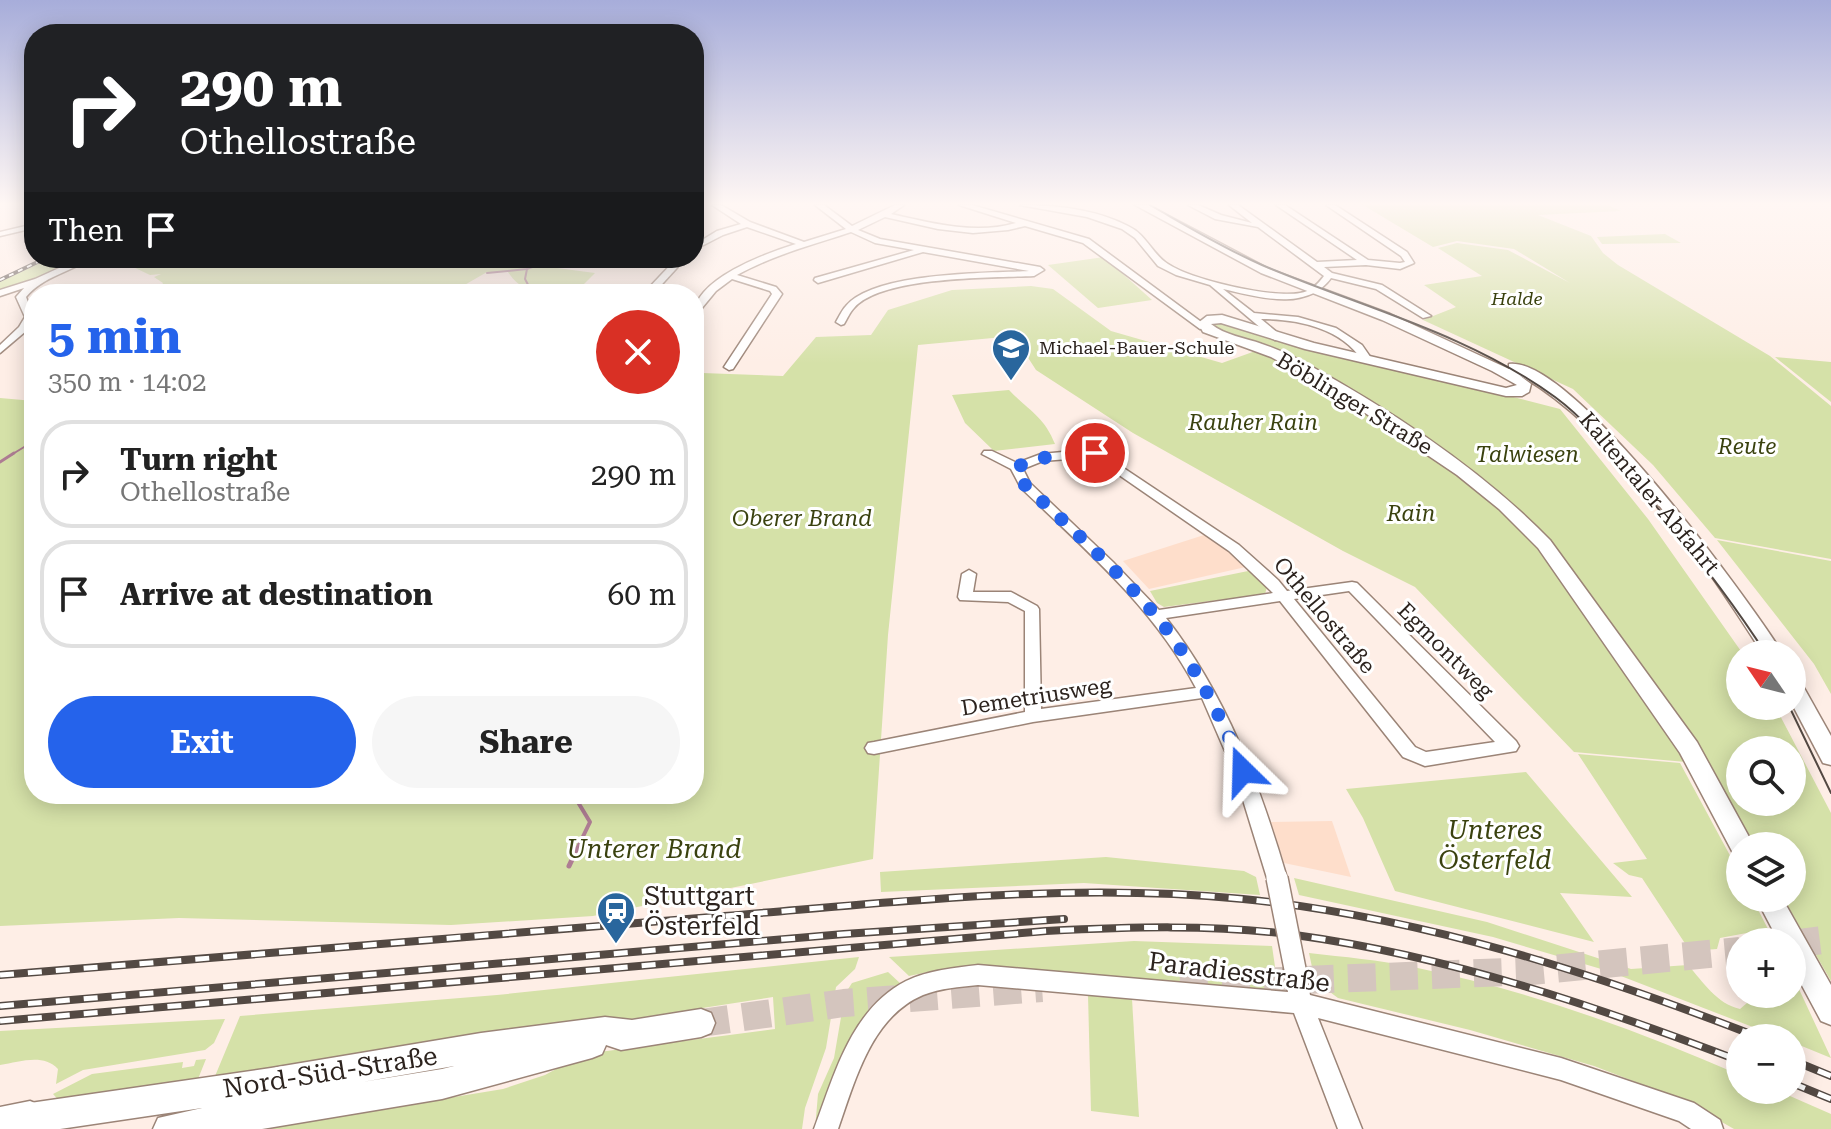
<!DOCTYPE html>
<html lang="en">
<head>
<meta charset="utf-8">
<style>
  body { margin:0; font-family:"Roboto Serif",serif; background:#f6f6f6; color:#222; height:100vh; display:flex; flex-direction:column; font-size:30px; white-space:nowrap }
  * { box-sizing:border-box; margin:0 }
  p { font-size:26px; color:#767676 }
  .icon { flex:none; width:44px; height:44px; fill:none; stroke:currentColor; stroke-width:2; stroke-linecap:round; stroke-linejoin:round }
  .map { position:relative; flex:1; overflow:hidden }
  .sheet { position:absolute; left:24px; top:284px; width:680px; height:520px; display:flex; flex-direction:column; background:#fff; border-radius:32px; box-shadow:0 4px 20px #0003 }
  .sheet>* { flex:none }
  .banner { position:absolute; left:24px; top:24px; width:680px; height:244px; border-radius:32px; box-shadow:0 4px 20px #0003; background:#202124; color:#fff; overflow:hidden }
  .needle { width:52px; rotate:305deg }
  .buttons { position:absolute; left:1726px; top:640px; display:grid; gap:16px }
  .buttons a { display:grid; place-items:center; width:80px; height:80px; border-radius:50%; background:#fff; box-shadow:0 4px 20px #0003; font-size:40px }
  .pin { position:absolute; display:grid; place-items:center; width:68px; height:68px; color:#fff; margin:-34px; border:4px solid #fff; border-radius:50%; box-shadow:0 2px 8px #0007 }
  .me { position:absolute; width:88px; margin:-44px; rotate:338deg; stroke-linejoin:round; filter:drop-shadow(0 0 6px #0008) }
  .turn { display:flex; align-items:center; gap:28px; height:168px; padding:0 24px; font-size:36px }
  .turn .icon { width:104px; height:104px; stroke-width:2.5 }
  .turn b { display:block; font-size:56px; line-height:68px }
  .then { display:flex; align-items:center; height:76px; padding:0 24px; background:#0003; gap:16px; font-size:30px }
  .round { display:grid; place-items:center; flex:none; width:84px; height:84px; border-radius:42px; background:#f6f6f6 }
  .overview { display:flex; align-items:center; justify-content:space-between; height:136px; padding:0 24px }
  h1 { font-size:48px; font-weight:700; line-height:60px; color:#2563eb }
  .primary-button { display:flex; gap:16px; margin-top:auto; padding:16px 24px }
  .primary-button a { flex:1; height:92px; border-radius:48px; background:#2563eb; color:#fff; font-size:32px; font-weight:700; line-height:92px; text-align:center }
  .primary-button a+a { background:#f6f6f6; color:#222 }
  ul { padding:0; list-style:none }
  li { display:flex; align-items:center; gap:24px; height:108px; margin:0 16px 12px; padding:0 8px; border:4px solid #e0e0e0; border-radius:32px }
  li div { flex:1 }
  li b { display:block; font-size:30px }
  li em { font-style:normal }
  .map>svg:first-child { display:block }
</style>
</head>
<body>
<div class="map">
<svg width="1831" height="1129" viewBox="0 0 1831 1129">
  <rect width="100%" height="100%" fill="#feeee6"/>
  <g fill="#fedecb">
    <path d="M 1204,535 L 1250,566 L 1149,589 L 1123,561 Z"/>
    <path d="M 1332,821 L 1351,877 L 1284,863 L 1271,822 Z"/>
  </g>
  <g fill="#d5e1a8" fill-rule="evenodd">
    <path d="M 1363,205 L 1608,205 L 1621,211 L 1538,215 L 1591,236 L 1603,253 L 1618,265 L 1770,356 L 1831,406 L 1831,559 L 1715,538 L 1653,465 L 1573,389 L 1423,320 L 1456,307 L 1424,285 L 1482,276 L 1438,248 L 1457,243 L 1508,250 L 1570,283 L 1514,249 L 1457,241 L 1433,247 Z"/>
    <path d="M 1665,234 L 1681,243 L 1602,244 L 1597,237 Z"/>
    <path d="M 1104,257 L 1152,300 L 1098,308 L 1048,265 Z"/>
    <path d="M 51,258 L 84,258 L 0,292 L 0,282 Z"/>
    <path d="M 157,258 L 219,258 L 218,265 L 221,258 L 572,258 L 557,268 L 595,273 L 580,288 L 579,294 C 550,294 525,298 508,272 L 487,272 L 449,294 L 234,294 C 208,290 185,294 157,294 L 163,283 L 154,277 L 161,274 L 150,275 L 131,266 Z"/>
    <path d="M 1031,286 L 1053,289 L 1111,331 L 1222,363 L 1261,349 L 1211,325 L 1220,322 L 1560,409 L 1648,519 L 1743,654 L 1740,654 L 1740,706 L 1775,706 L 1831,813 L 1831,981 L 1783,898 L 1792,898 L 1792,846 L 1753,846 L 1697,763 L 1574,752 L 1415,587 L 1343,551 L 1133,433 L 1036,370 L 1014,336 L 918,345 L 888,635 L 873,859 L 593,916 L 451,925 L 179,918 L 0,926 L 0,398 L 34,401 L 34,794 L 694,794 L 694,382 L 702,373 L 783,376 L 816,337 L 871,335 L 888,310 L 952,290 ZM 1740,750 L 1792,750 L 1792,802 L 1740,802 Z"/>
    <path d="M 1775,357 L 1831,362 L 1831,402 Z"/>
    <path d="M 1009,390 C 1029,411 1044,416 1055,444 L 994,451 L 965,423 L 952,395 Z"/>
    <path d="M 1717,540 L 1831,561 L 1831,694 L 1814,664 Z"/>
    <path d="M 1253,570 L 1267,587 L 1265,594 L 1164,607 L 1157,603 L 1150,591 Z"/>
    <path d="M 1578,754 L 1680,763 L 1740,874 L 1740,898 L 1752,898 L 1768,929 L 1720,938 L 1717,949 L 1690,951 L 1642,878 L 1629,875 L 1613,863 L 1647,859 Z"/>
    <path d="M 1526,772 L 1632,897 L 1560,893 L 1594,942 L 1395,891 L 1363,818 L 1346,789 Z"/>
    <path d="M 1106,857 L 1244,871 L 1256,877 L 1260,895 L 1084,883 L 881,892 L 880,872 Z"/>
    <path d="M 1294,878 L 1487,922 L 1631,969 L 1688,965 C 1703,982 1717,1004 1740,1009 L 1747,1003 L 1742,994 L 1792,994 L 1792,974 L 1831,1058 L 1792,1042 L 1792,1038 L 1781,1038 L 1608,971 L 1493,937 L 1299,895 Z"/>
    <path d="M 1134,941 L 1272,946 L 1279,994 L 976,969 L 942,969 L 909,976 L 889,957 Z"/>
    <path d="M 1309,953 C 1344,957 1379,960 1413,967 C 1527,990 1634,1029 1740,1075 L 1740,1090 L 1776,1090 L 1831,1114 L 1831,1129 L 1734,1129 L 1685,1101 L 1594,1066 L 1470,1030 L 1338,998 L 1315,981 Z"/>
    <path d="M 859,957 L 855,969 L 836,987 L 826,1048 L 805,1108 L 802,1129 L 246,1129 L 430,1097 L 442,1099 L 503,1089 L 545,1075 L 584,1054 L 775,1029 L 773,997 L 586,1026 L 468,1035 L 213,1081 L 240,1016 L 497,995 Z"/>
    <path d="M 888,972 L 901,984 L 869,1011 L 851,1040 L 815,1129 L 818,1094 L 834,1058 L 845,994 L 852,983 Z"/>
    <path d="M 1088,995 L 1132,999 L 1139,1117 L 1091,1111 Z"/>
    <path d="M 225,1019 L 214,1043 L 205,1050 L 83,1070 L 56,1084 L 58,1069 C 43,1053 20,1062 0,1065 L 0,1031 Z"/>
    <path d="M 206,1059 L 196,1084 L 63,1105 L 53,1094 L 92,1074 L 183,1062 L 182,1068 L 194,1066 L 196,1060 Z"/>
  </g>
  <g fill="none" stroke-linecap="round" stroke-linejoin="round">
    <g stroke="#ae7d93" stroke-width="2">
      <path d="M 527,269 L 525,279 L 533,294"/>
      <path d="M 487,273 L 527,269 L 556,258"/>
      <path d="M 31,418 L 34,419"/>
      <path d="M 11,455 L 34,441"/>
    </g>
    <path stroke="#ae7d93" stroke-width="3" d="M 0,462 L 14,453"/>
    <path stroke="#ae7d93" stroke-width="4" d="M 573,794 L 590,822 L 576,851"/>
    <path stroke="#ae7d93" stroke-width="5" d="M 569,866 L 577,849"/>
    <g stroke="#d4c5be" stroke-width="28" stroke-dasharray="28 14" stroke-linecap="butt">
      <path d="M 1792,944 L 1831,939"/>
      <path d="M 1180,985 L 1531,971 L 1740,951"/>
      <path d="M 701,1023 L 844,1003 L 1042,988"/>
    </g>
    <defs>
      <g id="minor">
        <path d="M 712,205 L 721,205 L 750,222 L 804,242 L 846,229 L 815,205 L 824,205 L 852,226 L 895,205 L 904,205 L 891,214 C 932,223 975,235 1016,223 L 959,205 L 972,205 L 1089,239 L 1208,327 L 1200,329 L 1083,243 L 1025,226 L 1008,230 L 973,233 L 938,229 L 885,217 L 858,230 L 880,239 L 1040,267 L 1044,270 L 1034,276 C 992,278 882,276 854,308 C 850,312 847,319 844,324 L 841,325 L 836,322 C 839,317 842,310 846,306 C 874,272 987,273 1029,271 L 923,252 L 818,283 L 814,280 L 815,278 L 914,250 L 875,243 L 851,232 C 812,245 773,255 737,275 L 776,287 L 782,294 L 733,369 L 729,370 L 724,367 L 772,294 L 770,291 L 732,279 L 716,291 L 697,314 L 694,315 C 694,279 767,253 796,244 L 747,227 L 723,235 L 694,250 L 694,245 L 717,231 L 741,224 Z"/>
        <path d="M 1020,205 C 1056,205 1095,209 1128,226 C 1146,234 1152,254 1168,264 C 1192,280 1271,298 1300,293 C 1310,292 1318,284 1324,276 L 1258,227 L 1215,219 L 1188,205 L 1198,205 L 1221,215 L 1252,223 L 1229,205 L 1238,205 L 1317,262 L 1357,260 L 1276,205 L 1285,205 L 1368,260 L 1400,263 L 1405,262 L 1401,256 L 1326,205 L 1335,205 L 1407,252 L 1414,263 L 1400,269 L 1366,265 L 1324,267 L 1332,273 L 1382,285 L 1431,316 L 1423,318 L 1376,289 L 1331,278 C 1306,312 1258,297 1223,289 L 1254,313 L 1298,317 L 1336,328 L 1362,345 L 1371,358 L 1370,360 L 1362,360 C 1341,328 1298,319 1261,319 L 1284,338 L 1275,340 L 1210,285 L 1176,275 L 1158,266 L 1135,238 L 1122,229 L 1087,217 Z"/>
        <path d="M 34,224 L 34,228 L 0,236 L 0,232 Z"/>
        <path d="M 81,258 L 92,258 C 70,272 44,276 26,297 L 34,318 L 26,331 L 0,353 L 0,345 L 19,327 L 25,317 L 16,297 L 24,288 L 0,296 L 0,290 L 35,279 Z"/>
        <path d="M 615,258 L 625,258 L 616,264 L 612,261 Z"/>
        <path d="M 677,258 L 686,258 L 653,294 L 643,294 Z"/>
        <path d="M 1095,449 L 1239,545 L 1278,580 L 1287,591 L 1352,582 L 1357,583 L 1516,741 L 1519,746 L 1516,751 L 1425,766 L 1403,757 L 1280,601 L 1166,618 C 1226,695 1260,785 1287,878 L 1284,884 L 1277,886 L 1270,884 L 1267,878 L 1235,774 L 1202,698 L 1033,722 L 874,754 L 868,753 L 865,748 L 868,743 L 874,742 L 1025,712 L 1025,611 L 1008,602 L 960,600 L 958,597 L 962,574 L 969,570 L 976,574 L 973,592 L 1011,592 L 1037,606 L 1039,609 L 1041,709 L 1196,688 C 1154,608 1085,549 1021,488 L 1011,469 L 982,454 L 984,451 L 992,451 L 1017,463 L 1041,454 ZM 1093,457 L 1229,551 L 1273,593 L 1159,610 L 1113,562 L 1030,483 L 1023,469 L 1043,461 ZM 1349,591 L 1495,742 L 1426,752 L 1415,747 L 1294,599 Z"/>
        <path d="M 1295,959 L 1303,962 L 1310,995 L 1561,1058 L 1694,1103 L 1720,1120 L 1723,1129 L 1691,1129 L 1679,1121 L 1561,1080 L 1318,1018 L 1362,1129 L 1338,1129 L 1294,1013 L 978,985 C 959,987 941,988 923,995 C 871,1017 855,1081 838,1129 L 814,1129 C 834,1076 851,1009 906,981 C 929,970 954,968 978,965 L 1288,992 L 1284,969 L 1287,962 Z"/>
      </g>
      <g id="major">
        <path d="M 1135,205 L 1148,205 L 1269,269 L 1390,314 L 1509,369 L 1509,364 C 1571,355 1750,601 1783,654 L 1763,654 C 1706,564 1613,427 1519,375 L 1531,384 L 1529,392 L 1522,396 L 1506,396 L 1305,349 L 1221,323 L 1211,324 C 1224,335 1246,338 1262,344 C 1277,349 1292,356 1307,364 C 1394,412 1481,469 1550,540 L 1697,742 L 1754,846 L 1740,846 L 1740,855 L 1733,853 L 1680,753 L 1538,548 L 1499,509 L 1457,475 L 1331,390 L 1271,357 L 1203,332 L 1198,323 L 1207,316 L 1222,315 L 1314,343 L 1506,388 L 1517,385 L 1492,371 L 1382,320 L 1261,273 Z"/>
        <path d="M 1792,677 L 1799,679 L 1831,736 L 1831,765 L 1823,763 L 1792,704 Z"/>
        <path d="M 1756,898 L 1782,898 L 1831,985 L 1831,1025 L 1821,1021 L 1792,967 L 1792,942 L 1779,942 Z"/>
        <path d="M 701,1009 L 711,1013 L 715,1023 L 711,1033 L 701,1037 L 621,1050 L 606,1045 L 602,1054 L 592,1058 L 442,1099 L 262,1129 L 153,1129 L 158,1118 L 202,1108 L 60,1129 L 19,1129 L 15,1118 L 19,1107 L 30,1103 L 271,1068 L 481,1033 L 605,1017 L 632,1020 ZM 454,1066 L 442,1069 L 362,1082 Z"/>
      </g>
      <path id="highway" d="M 30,1101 L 42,1106 L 47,1118 L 43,1129 L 0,1129 L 0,1107 Z"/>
    </defs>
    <use href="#minor" stroke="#9b8477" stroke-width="3"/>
    <use href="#major" stroke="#9b8477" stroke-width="3"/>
    <use href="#highway" stroke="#9b8477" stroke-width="3"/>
    <use href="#minor" fill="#fff" fill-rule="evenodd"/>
    <use href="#major" fill="#fff" fill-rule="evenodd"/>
    <use href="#highway" fill="#fff" fill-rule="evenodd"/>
    <g stroke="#534943" stroke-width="2">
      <path d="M 1150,205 C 1187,226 1223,248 1262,265 C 1361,307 1467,333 1555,397 C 1589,422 1615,457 1642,489 C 1686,542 1729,596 1766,654"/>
      <path d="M 1789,706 L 1831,793"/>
    </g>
    <defs>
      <path id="rail-far1" d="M 0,280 L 46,258"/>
      <g id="rail">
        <path d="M 0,975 C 241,956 483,935 724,916 C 898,902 1069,882 1243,899 C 1422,917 1594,973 1761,1038"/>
        <path d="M 0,1006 L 844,934 L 1064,919"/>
        <path d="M 0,1021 L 1046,931 C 1129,927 1213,924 1295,935 C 1449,956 1596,1006 1740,1061"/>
        <path d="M 1792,1060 L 1831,1076"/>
        <path d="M 1792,1083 L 1831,1099"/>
      </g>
    </defs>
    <use href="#rail-far1" stroke="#534943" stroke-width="4"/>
    <use href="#rail" stroke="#534943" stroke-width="8"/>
    <use href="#rail-far1" stroke="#fff" stroke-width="2" stroke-dasharray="5" stroke-linecap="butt"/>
    <use href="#rail" stroke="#fff" stroke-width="5" stroke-dasharray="14" stroke-linecap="butt"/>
    <defs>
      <path id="minor-bridge" d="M 1277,878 L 1295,969"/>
    </defs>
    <use href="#minor-bridge" stroke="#9b8477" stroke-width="24" stroke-linecap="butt"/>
    <use href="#minor-bridge" stroke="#fff" stroke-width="21"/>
  </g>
  <linearGradient id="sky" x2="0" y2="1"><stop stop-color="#a7adda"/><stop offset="0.56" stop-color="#fff7f4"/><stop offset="1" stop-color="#fff7f4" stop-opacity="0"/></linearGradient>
  <rect width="1831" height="364" fill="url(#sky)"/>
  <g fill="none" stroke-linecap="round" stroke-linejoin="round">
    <path stroke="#2563eb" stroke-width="14" stroke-dasharray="0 25.2" d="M 1095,453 L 1041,458 L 1016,467 L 1025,485 C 1069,527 1117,569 1156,616 C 1193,661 1222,717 1243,771"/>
  </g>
  <defs>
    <symbol id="school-pin" viewBox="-11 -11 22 30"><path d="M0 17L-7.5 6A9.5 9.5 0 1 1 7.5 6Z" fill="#29669d" stroke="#fff"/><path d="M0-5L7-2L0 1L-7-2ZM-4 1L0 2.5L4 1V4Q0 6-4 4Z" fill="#fff"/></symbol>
    <symbol id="station-pin" viewBox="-11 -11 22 30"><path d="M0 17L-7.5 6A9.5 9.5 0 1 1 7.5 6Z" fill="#29669d" stroke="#fff"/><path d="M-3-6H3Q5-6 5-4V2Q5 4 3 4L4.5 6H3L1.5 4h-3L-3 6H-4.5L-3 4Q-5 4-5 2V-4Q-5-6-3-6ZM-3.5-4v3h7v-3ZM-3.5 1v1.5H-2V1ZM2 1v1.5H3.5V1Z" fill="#fff"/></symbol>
  </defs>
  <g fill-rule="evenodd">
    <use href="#school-pin" x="989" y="326" width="44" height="60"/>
    <use href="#station-pin" x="594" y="889" width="44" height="60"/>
  </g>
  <g text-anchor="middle" stroke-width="6" stroke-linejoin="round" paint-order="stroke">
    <g font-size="18" font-style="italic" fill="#3a420f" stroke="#fff">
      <text x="1517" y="305">Halde</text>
    </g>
    <g font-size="18" fill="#2c231e" stroke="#fff" text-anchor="start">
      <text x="1039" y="354">Michael-Bauer-Schule</text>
    </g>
    <g font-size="22" fill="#2c231e" stroke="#fff">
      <text transform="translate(1355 403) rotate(31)" y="8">Böblinger Straße</text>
      <text transform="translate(1650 493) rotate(50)" y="8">Kaltentaler Abfahrt</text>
      <text transform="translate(1325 615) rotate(50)" y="8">Othellostraße</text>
      <text transform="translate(1446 650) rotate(45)" y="8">Egmontweg</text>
      <text transform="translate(1036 696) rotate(-9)" y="8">Demetriusweg</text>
    </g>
    <g font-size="22" font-style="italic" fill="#3a420f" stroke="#fff">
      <text x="1253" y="430">Rauher Rain</text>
      <text x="1747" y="454">Reute</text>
      <text x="1527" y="462">Talwiesen</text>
      <text x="1411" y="521">Rain</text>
      <text x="802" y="526">Oberer Brand</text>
    </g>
    <g font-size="26" font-style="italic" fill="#3a420f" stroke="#fff">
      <text x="1495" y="839">Unteres<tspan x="1495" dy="30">Österfeld</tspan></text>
      <text x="654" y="858">Unterer Brand</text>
    </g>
    <g font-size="26" fill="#2c231e" stroke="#fff" text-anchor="start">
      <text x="644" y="905">Stuttgart<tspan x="644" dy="30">Österfeld</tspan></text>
    </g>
    <g font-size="26" fill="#2c231e" stroke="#fff">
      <text transform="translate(1239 972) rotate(7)" y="9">Paradiesstraße</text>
      <text transform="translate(330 1072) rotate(-9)" y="9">Nord-Süd-Straße</text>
    </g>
  </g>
</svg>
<div class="buttons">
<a><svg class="needle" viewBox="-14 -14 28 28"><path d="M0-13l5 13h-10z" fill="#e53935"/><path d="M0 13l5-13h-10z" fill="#767676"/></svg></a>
<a><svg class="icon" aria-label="search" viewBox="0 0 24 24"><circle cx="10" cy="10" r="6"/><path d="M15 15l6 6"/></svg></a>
<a><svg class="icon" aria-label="layers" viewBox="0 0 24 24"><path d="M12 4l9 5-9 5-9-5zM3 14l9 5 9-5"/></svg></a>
<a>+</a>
<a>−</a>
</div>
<div class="pin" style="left:1095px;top:453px;background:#d93025"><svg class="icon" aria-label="arrive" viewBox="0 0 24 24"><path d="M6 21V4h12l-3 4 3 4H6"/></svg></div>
<svg class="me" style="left:1243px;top:771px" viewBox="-20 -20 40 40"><path d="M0-17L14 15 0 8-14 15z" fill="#2563eb" stroke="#fff" stroke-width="4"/></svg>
<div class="banner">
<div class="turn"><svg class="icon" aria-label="right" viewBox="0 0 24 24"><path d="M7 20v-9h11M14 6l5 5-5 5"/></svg><div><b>290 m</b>Othellostraße</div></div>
<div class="then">Then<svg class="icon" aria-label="arrive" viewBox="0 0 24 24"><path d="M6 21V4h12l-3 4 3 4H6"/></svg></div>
</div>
<section class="sheet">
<div class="overview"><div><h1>5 min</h1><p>350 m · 14:02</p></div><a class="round" style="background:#d93025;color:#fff"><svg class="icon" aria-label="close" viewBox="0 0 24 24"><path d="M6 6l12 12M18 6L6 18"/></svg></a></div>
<ul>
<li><svg class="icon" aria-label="right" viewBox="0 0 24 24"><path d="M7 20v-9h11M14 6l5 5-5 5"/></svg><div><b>Turn right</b><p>Othellostraße</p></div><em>290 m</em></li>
<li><svg class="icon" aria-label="arrive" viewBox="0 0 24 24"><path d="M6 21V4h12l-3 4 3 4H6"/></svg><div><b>Arrive at destination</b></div><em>60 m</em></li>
</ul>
<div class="primary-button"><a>Exit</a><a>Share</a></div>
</section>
</div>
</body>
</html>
